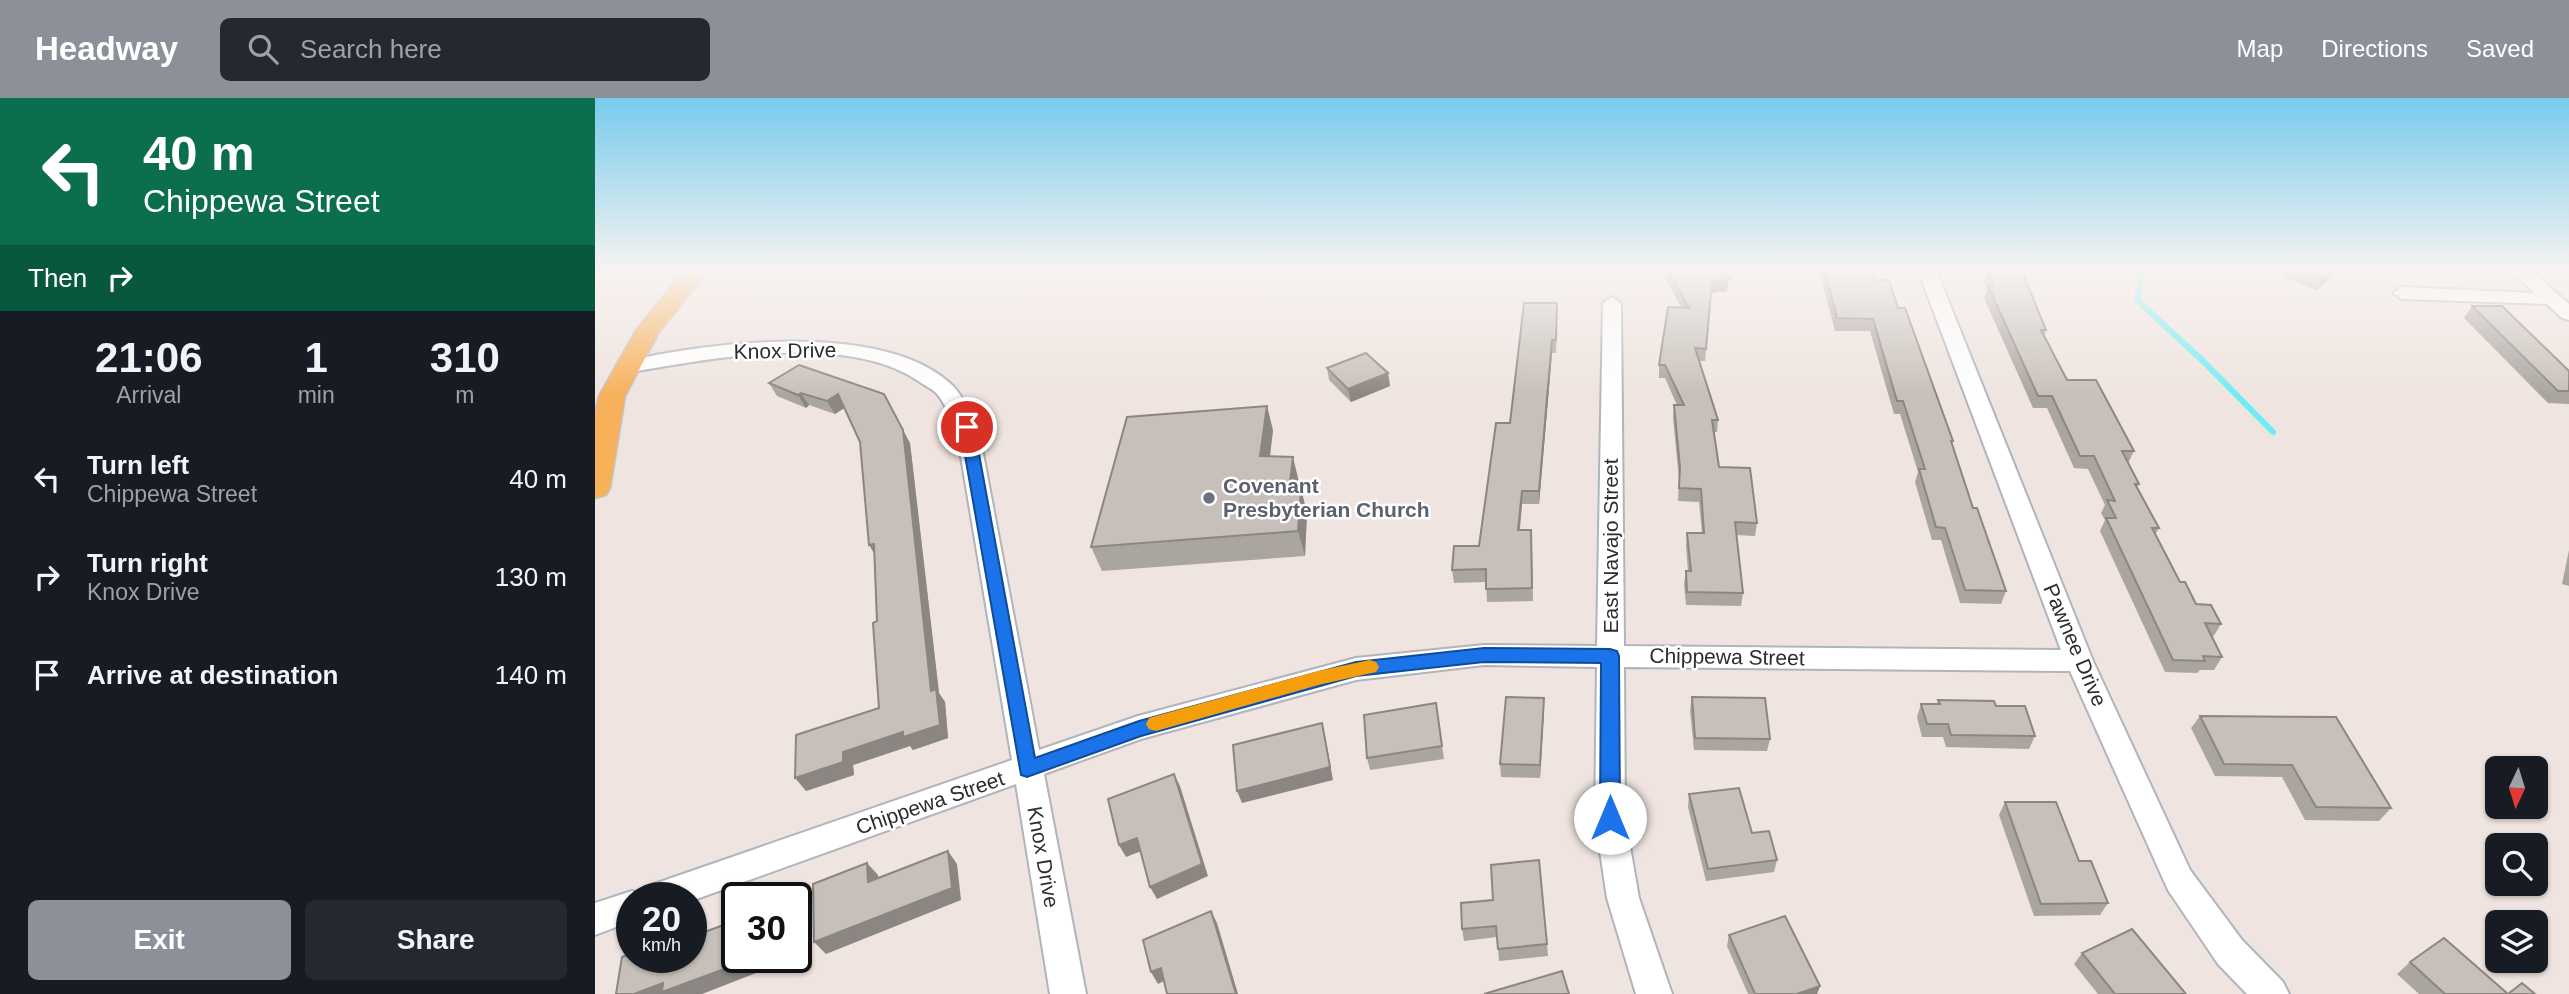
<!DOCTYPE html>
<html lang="en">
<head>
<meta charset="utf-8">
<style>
  body { margin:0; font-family:Helvetica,sans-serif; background:#242831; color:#f1f3f6; height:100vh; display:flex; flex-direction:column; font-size:26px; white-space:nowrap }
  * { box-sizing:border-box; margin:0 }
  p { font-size:23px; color:#9ea1a6 }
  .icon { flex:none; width:38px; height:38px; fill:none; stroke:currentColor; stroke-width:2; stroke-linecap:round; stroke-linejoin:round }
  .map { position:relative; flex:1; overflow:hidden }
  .details { display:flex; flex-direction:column; background:#171b24; width:595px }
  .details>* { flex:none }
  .top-card { background:#0b6e4f; color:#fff; overflow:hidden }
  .needle { width:46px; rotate:184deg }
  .controls { position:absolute; left:1890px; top:658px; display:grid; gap:14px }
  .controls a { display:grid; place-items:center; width:63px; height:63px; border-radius:10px; background:#171b24; box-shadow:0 2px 5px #0004; font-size:35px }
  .speed { position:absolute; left:21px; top:784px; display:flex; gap:14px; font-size:35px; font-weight:700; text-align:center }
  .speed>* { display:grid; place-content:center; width:91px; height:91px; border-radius:50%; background:#171b24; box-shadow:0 2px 5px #0004; line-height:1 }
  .speed small { font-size:18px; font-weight:400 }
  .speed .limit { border:4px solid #111; border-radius:10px; background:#fff; color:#111 }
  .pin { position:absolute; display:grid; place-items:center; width:60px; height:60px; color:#fff; margin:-30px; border:4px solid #fff; border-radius:50%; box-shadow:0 2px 7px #0007 }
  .me { position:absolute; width:77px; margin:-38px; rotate:0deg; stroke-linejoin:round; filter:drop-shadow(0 0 5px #0008) }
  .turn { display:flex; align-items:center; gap:24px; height:147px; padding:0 28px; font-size:32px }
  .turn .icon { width:91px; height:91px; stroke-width:2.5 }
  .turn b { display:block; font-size:49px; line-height:60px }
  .then { display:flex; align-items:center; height:66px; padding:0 28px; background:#0003; gap:14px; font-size:26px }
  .eta { display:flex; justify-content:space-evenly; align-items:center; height:119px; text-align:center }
  .eta b { font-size:42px; font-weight:700; line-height:49px }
  .action { display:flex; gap:14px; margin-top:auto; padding:14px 28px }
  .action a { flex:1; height:80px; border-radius:10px; background:#8c9099; color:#fff; font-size:28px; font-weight:700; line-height:80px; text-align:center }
  .action a+a { background:#242831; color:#f1f3f6 }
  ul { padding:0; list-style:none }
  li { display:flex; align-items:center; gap:21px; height:98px; padding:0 28px }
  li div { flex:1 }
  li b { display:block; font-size:26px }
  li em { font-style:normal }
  header { display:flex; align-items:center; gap:42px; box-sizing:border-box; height:98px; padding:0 35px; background:#8c9099; color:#fff }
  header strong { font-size:33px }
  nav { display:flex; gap:38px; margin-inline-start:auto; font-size:24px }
  .search { width:490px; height:63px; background:#242831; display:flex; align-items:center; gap:18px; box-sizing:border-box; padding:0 24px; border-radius:10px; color:#9ea1a6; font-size:26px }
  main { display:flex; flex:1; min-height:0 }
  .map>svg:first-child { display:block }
</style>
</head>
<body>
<header>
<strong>Headway</strong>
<div class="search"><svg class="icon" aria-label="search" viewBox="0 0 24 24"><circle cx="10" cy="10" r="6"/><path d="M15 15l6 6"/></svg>Search here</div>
<nav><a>Map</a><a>Directions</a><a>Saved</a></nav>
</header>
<main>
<section class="details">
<div class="top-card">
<div class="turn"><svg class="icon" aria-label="left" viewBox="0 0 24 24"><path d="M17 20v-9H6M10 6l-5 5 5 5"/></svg><div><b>40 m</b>Chippewa Street</div></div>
<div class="then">Then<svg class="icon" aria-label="right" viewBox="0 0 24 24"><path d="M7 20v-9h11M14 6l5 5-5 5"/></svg></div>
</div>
<div class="eta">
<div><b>21:06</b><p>Arrival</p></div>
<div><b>1</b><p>min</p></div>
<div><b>310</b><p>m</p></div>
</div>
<ul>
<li><svg class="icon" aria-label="left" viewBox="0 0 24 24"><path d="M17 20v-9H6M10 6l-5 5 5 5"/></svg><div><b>Turn left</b><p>Chippewa Street</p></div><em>40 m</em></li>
<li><svg class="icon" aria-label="right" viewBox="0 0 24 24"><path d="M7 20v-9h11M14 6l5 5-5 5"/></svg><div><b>Turn right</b><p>Knox Drive</p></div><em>130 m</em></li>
<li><svg class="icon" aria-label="arrive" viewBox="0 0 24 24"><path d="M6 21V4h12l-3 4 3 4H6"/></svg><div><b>Arrive at destination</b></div><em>140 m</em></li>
</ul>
<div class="action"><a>Exit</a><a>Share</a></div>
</section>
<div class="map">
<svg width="1974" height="896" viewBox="0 0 1974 896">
  <rect width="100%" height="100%" fill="#efe4df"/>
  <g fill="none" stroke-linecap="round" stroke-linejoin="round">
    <path stroke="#6eeef4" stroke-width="6" d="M 1547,172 L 1542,202 L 1608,263 L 1678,334"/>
    <defs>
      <g id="minor">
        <path d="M 1323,172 L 1341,172 L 1498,563 L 1595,772 L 1647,842 L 1688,884 L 1694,896 L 1652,896 L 1623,866 L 1573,792 L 1475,573 L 1029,569 L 1030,720 L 1044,800 L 1077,896 L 1041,896 L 1012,800 L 1000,720 L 1002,569 L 889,567 L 761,582 L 546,641 L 449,676 L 491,896 L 455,896 L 421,686 L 96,803 L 96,800 L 37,800 L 37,823 L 0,837 L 0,805 L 37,793 L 47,797 L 50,789 L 62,785 L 417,662 L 361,329 C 355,319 350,305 342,296 C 338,291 330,288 325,284 C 253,233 114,261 31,275 L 24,273 L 21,269 L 24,265 C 109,244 290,221 358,288 C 368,298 375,316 383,329 L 444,652 L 543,618 L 761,560 L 889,547 L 1002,548 L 1008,205 L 1017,199 L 1026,205 L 1029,548 L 1466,552 Z"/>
        <path d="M 1915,172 L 1935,172 L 1974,206 L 1974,222 L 1967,220 L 1952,206 L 1807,201 L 1798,195 L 1807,189 L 1939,195 Z"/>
      </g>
      <path id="major" d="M 90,172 L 114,172 L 64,234 L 30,298 L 15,390 L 11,397 L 0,400 L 0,316 L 4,298 L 41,232 Z"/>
    </defs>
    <use href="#minor" stroke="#afb5bd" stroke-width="4"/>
    <use href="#major" stroke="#c4c4c4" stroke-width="3"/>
    <use href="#minor" fill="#fff" fill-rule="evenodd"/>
    <use href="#major" fill="#f7b15b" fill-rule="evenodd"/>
  </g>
  <g fill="#aba5a0">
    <path d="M 1071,172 L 1128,172 L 1132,193 L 1116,195 L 1110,263 L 1104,263 L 1123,322 L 1122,334 L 1118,334 L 1124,369 L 1162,425 L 1160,438 L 1141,437 L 1148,495 L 1146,508 L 1091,507 L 1089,486 L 1091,473 L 1093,473 L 1091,448 L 1092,435 L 1107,435 L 1104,404 L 1083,403 L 1084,382 L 1078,320 L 1079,307 L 1082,307 L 1070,280 L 1064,280 L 1064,267 L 1086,209 L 1070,180 Z"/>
    <path d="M 1224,172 L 1277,172 L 1279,182 L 1303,210 L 1358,343 L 1357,346 L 1378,410 L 1411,493 L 1406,506 L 1365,505 L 1346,442 L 1337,442 L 1320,384 L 1323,374 L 1305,316 L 1299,316 L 1275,233 L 1240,233 Z"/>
    <path d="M 1392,172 L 1427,174 L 1451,232 L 1449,238 L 1472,282 L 1539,353 L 1533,365 L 1544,386 L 1542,390 L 1564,430 L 1560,437 L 1585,484 L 1601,506 L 1626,526 L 1618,539 L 1617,539 L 1627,559 L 1619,572 L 1605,572 L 1602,575 L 1570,574 L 1505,433 L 1510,422 L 1506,415 L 1510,407 L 1493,371 L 1479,370 L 1452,310 L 1438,310 L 1389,200 L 1392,192 L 1389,184 Z"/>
    <path d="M 1691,172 L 1745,172 L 1721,192 L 1687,179 Z"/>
    <path d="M 1877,208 L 1974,273 L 1974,306 L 1953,305 L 1869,220 Z"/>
    <path d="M 962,217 L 961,255 L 957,255 L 944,406 L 927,406 L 925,432 L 937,445 L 938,503 L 892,504 L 891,484 L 859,485 L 857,472 L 884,448 L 915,325 Z"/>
    <path d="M 204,267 L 315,345 L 344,595 L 350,604 L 353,640 L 318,652 L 315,648 L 258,667 L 259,677 L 211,693 L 284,610 L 279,455 L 265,344 L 249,310 L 240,316 L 214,307 L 211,310 L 182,298 L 174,285 Z"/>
    <path d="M 732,270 L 793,275 L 795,288 L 756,304 L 734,282 Z"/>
    <path d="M 678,332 L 675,358 L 704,384 L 703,391 L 706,391 L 712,415 L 710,458 L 507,473 L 496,449 Z"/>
    <path d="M 1974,452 L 1974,488 L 1967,486 Z"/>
    <path d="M 1097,599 L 1175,641 L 1172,653 L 1099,652 L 1095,612 Z"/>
    <path d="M 949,600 L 949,612 L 945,680 L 906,679 L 905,666 Z"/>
    <path d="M 1343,602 L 1401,608 L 1440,638 L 1434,651 L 1351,649 L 1348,639 L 1327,639 L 1322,619 L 1326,606 L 1342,606 Z"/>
    <path d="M 841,605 L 849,661 L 775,672 L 772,660 Z"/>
    <path d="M 1605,618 L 1796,710 L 1784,723 L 1710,722 L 1687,679 L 1620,678 L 1596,630 Z"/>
    <path d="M 1094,696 L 1157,735 L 1182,762 L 1179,774 L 1111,783 L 1093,709 Z"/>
    <path d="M 1410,704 L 1484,763 L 1513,805 L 1505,817 L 1439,818 L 1404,717 Z"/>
    <path d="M 898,802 L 952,846 L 953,858 L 904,863 L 902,839 L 869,843 L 867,831 Z"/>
    <path d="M 1134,837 L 1225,888 L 1222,896 L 1153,896 L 1132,848 Z"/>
    <path d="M 1487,855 L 1591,896 L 1503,896 L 1479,866 Z"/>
    <path d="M 1815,864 L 1913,896 L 1940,896 L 1824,896 L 1802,876 Z"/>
  </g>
  <g fill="#8b8682">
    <path d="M 1737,172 L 1745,172 L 1721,192 L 1727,180 Z"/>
    <path d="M 1134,181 L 1132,193 L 1116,195 L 1117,183 Z"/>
    <path d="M 957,242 L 957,255 L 944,406 L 944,393 Z"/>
    <path d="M 793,275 L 795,288 L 756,304 L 753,291 Z"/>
    <path d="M 206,295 L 214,307 L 211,310 L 203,297 Z"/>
    <path d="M 243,296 L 251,309 L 240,316 L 232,303 Z"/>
    <path d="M 289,296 L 315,345 L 344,595 L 350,604 L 353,640 L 318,652 L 315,648 L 258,667 L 259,677 L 211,693 L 200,680 L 248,654 L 336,593 Z"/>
    <path d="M 672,308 L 678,332 L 672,382 L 665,358 Z"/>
    <path d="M 698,359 L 704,384 L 700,416 L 694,392 Z"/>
    <path d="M 706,391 L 712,415 L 710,458 L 703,433 Z"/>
    <path d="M 927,393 L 927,406 L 923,445 L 923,432 Z"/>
    <path d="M 279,446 L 282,460 L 274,447 Z"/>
    <path d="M 949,600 L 949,612 L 945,680 L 945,667 Z"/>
    <path d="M 727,625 L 730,638 L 738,682 L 647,705 L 642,693 Z"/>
    <path d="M 579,676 L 585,688 L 613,778 L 562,801 L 555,789 Z"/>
    <path d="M 542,740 L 549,752 L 531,759 L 524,747 Z"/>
    <path d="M 353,753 L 362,766 L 366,802 L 231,856 L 219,844 Z"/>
    <path d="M 272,765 L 283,777 L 284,796 L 273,784 Z"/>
    <path d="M 616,813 L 622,825 L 643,896 L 641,896 Z"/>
    <path d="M 156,859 L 169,859 L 169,872 L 107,896 L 39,896 L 68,885 Z"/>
    <path d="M 566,870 L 573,881 L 563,886 L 556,874 Z"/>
    <path d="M 1225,888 L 1222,896 L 1202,896 Z"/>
  </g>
  <g fill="#c7c0ba" stroke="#8b8682" stroke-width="2">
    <path d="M 1073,172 L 1128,172 L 1134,181 L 1117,183 L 1111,251 L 1100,250 L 1123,322 L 1117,322 L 1124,369 L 1155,370 L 1162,425 L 1140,424 L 1148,495 L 1092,494 L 1091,473 L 1096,473 L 1092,435 L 1109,435 L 1106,391 L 1084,390 L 1085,369 L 1079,307 L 1089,307 L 1070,267 L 1064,267 L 1073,209 L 1094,210 Z"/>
    <path d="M 1230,172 L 1277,172 L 1279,182 L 1294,182 L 1303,210 L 1310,210 L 1358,343 L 1356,343 L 1378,410 L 1382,410 L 1411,493 L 1370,492 L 1350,430 L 1341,429 L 1324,371 L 1330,371 L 1308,303 L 1302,303 L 1278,221 L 1242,220 Z"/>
    <path d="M 1392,172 L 1417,172 L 1415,173 L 1427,173 L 1451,232 L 1446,232 L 1472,282 L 1501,282 L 1539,353 L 1527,353 L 1544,386 L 1540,386 L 1564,430 L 1557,430 L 1585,484 L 1590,484 L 1601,506 L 1616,507 L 1626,526 L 1610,525 L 1627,559 L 1608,558 L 1610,563 L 1578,562 L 1511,420 L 1521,420 L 1512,402 L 1520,403 L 1499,358 L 1485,358 L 1457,298 L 1443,298 L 1393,188 L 1399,188 Z"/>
    <path d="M 1706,172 L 1737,172 L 1727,180 Z"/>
    <path d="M 929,205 L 962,205 L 961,242 L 957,242 L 944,393 L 927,393 L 923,432 L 936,432 L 937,490 L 891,491 L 891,471 L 857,472 L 859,448 L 884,448 L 901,325 L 915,325 Z"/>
    <path d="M 1877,208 L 1907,208 L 1974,273 L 1974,293 L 1963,293 Z"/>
    <path d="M 771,255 L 793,275 L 753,291 L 732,270 Z"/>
    <path d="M 204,267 L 289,296 L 308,332 L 336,593 L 341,591 L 345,627 L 308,639 L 308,634 L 248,654 L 248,664 L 200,680 L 201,637 L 284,610 L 278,525 L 282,523 L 279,446 L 274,447 L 265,344 L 243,296 L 232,303 L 206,295 L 203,297 L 174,285 Z"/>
    <path d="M 672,308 L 665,358 L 698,359 L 694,392 L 706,391 L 703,433 L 496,449 L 532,319 Z"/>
    <path d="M 911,599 L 949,600 L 945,667 L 905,666 Z"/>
    <path d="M 1097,599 L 1170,600 L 1175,641 L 1100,640 Z"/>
    <path d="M 1343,602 L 1399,603 L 1401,608 L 1430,608 L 1440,638 L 1356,637 L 1353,626 L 1332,626 L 1326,606 L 1345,606 Z"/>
    <path d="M 841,605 L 847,648 L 772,660 L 769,617 Z"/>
    <path d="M 1605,618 L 1741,619 L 1796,710 L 1721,709 L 1697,667 L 1629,666 Z"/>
    <path d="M 727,625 L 735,669 L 642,693 L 638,647 Z"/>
    <path d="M 579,676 L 607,766 L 555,789 L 542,740 L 524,747 L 513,701 Z"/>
    <path d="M 1144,690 L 1157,735 L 1174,733 L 1182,762 L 1113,771 L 1094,696 Z"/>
    <path d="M 1410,704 L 1461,704 L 1484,763 L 1496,763 L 1513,805 L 1446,806 Z"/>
    <path d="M 353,753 L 357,790 L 219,844 L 218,786 L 272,765 L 273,784 Z"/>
    <path d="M 944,762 L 952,846 L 903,851 L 901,828 L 867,831 L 866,805 L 898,802 L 896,767 Z"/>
    <path d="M 616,813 L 641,896 L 572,896 L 566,870 L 556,874 L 548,842 Z"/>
    <path d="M 1190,818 L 1225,888 L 1202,896 L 1160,896 L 1134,837 Z"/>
    <path d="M 142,822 L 142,859 L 156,859 L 156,861 L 67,894 L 68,885 L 39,896 L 21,896 L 27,859 L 37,855 L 37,859 L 96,859 L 96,839 Z"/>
    <path d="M 1537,831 L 1591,896 L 1520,896 L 1487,855 Z"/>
    <path d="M 1849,840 L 1913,896 L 1927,885 L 1940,896 L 1850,896 L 1815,864 Z"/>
    <path d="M 967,873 L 974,896 L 889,896 Z"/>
  </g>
  <linearGradient id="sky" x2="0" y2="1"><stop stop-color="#77cbed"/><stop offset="0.58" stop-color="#f8f3f1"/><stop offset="1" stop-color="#f8f3f1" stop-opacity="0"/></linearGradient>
  <rect width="1974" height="297" fill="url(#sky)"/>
  <path fill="#1a73e8" stroke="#114b97" stroke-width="2" d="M 372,325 L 379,329 L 440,660 L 544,623 L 761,564 L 889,550 L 1015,551 L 1022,553 L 1024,558 L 1025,720 L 1022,726 L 1015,729 L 1008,726 L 1005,720 L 1006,565 L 889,564 L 761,578 L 546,638 L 432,679 L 426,677 L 365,329 Z"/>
  <path fill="#f59e0b" d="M 775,562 L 781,564 L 784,569 L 781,574 L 723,587 L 561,633 L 554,631 L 551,626 L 554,620 L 561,618 L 723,573 Z"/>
  <circle fill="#6b7280" stroke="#fff" stroke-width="2.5" cx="614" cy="400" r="7"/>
  <g text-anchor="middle" stroke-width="5" stroke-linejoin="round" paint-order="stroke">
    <g font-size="21" fill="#2d2d2d" stroke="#fff">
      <text transform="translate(190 253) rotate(-1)" y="7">Knox Drive</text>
      <text transform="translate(1016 448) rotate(-90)" y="7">East Navajo Street</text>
      <text transform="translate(1480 547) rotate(67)" y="7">Pawnee Drive</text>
      <text transform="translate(1132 559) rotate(1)" y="7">Chippewa Street</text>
      <text transform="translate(335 705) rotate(-19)" y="7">Chippewa Street</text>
      <text transform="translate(448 759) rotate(80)" y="7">Knox Drive</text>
    </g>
    <g font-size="21" font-weight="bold" fill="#5b616d" stroke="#fff" text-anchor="start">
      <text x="628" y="395">Covenant<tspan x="628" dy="24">Presbyterian Church</tspan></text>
    </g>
  </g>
</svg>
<div class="controls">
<a><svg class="needle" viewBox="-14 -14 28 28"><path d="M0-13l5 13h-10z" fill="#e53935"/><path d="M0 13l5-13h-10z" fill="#9ea1a6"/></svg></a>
<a><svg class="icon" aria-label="search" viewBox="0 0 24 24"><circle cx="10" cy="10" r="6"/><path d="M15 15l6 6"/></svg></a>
<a><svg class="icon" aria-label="layers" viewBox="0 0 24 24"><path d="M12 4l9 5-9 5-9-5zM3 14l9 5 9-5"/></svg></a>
</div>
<div class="speed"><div>20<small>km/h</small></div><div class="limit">30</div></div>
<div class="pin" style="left:372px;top:329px;background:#d93025"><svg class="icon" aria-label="arrive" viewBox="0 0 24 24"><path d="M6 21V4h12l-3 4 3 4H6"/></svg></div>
<svg class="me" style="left:1015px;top:720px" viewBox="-20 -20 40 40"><circle r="19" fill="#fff"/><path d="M0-13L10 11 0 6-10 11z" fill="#1a73e8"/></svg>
</div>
</main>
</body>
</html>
